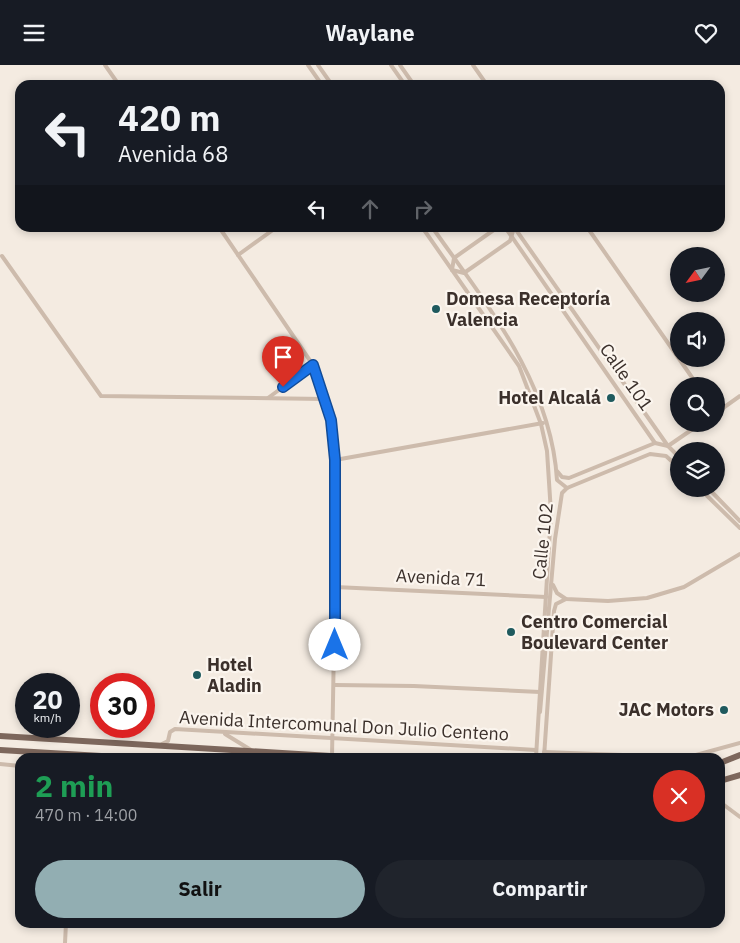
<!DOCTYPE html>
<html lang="es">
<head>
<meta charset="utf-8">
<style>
  body { margin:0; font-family:"IBM Plex Sans",sans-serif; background:#20242c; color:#f1f3f6; height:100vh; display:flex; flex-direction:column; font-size:19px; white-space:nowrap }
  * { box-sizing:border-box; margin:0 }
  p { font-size:16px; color:#9ea1a6 }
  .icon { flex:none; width:28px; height:28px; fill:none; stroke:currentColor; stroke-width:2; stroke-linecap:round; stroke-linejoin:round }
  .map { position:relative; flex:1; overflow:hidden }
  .details { position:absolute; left:15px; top:688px; width:710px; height:175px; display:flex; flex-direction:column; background:#171b24; border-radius:15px; box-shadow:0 2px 8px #0003 }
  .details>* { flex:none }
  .top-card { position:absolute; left:15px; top:15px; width:710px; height:152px; border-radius:15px; box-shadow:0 2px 8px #0003; background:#171b24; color:#f1f3f6; overflow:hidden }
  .needle { width:32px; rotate:237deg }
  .controls { position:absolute; left:670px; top:182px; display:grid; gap:10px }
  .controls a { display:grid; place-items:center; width:55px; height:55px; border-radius:50%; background:#171b24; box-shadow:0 2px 8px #0003; font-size:25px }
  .speed { position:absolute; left:15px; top:608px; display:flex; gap:10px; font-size:25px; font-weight:700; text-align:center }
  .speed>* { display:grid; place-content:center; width:65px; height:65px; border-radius:50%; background:#171b24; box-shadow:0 2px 8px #0003; line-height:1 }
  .speed small { font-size:12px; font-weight:400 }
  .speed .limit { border:8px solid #d22; background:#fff; color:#111 }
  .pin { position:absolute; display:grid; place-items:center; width:42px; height:42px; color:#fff; margin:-51px -21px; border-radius:50% 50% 50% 0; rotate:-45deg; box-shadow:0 0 5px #0007 }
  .pin .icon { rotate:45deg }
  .me { position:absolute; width:55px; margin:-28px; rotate:0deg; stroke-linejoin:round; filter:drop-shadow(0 0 4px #0008) }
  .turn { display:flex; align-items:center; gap:18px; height:105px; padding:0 20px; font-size:22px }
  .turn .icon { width:65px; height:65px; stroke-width:2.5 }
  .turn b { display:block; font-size:35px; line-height:42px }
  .lanes { display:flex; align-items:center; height:48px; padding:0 20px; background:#0003; justify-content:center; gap:25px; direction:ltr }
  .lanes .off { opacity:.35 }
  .round { display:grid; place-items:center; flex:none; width:52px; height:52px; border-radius:26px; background:#20242c }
  .overview { display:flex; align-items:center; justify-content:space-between; height:85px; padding:0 20px }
  h1 { font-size:30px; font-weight:700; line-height:38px; color:#1e9e55 }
  .action { display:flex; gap:10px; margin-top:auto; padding:10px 20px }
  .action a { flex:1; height:58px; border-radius:30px; background:#92aeb2; color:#111; font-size:20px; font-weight:700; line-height:58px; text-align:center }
  .action a+a { background:#20242c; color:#f1f3f6 }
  header { display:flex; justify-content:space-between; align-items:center; height:65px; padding:0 20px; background:#171b24; font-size:22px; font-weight:700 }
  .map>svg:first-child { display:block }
</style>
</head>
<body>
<header><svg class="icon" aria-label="menu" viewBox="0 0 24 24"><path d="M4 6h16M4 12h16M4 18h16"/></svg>Waylane<svg class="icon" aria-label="heart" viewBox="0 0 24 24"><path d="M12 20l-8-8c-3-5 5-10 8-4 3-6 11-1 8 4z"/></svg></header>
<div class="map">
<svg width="740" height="878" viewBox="0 0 740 878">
  <rect width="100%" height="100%" fill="#f4ebe1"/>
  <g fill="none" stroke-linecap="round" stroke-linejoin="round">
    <g stroke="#cdbbac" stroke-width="4">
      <path d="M 105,0 L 119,20"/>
      <path d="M 308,0 L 322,20"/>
      <path d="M 318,0 L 332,20"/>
      <path d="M 391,0 L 405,20"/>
      <path d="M 400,0 L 414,20"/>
      <path d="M 473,0 L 487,20"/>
      <path d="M 219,162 L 313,300 L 331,355 L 335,395 L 335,522 L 332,692"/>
      <path d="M 422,162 L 519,301 L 541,359 L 547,386 L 551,448 L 536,692"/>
      <path d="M 432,162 C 487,240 551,317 557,415 L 567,423"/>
      <path d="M 498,162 L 454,193 L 452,205 L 464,208 L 510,176 L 514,163"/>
      <path d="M 505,162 L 655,378"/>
      <path d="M 514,162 L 668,381 L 679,392"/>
      <path d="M 587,162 L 698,321"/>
      <path d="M 238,190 L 277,162"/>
      <path d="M 2,191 L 101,331 L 325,334"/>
      <path d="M 268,333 L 313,300"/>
      <path d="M 716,348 L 740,331"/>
      <path d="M 335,395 L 543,358"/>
      <path d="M 557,406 L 562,412 L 569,413 L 655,378 L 668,381 L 700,359"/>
      <path d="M 700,424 L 740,463"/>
      <path d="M 709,424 L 740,456"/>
      <path d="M 553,520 L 557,528 L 566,534 L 608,536 L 647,533 L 684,522 L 740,489"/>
      <path d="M 335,522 L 546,532"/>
      <path d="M 335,620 L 414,621 L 540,627"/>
      <path d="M 540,647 L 555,474 L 562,428 L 567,423 L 650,389 L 666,391 L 679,403"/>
      <path d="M 225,669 L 251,685"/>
      <path d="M 162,679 L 168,676 L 170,667 L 175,664 L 536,685"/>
      <path d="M 544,687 L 675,692 L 696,690 L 740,678"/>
      <path d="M 544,692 L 554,546 L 556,539 L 566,534"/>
      <path d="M 0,699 L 20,701"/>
      <path d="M 720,737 L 740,752"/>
      <path d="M 65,878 L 66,858"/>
    </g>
    <g stroke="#7d675c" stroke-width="6">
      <path d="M 0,671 L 347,692"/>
      <path d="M 0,685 L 118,692"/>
      <path d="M 720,698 L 740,690"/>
      <path d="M 720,716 L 740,710"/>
    </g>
  </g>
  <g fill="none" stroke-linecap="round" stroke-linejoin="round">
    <defs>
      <path id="route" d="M 283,322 L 313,300 L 331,355 L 335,395 L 335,580"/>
    </defs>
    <use href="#route" stroke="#114b97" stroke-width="12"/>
    <use href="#route" stroke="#1a73e8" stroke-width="9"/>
  </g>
  <g fill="#1f5a5e" stroke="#fbf5ee" stroke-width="2">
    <circle cx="436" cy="244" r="5"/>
    <circle cx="611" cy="333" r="5"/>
    <circle cx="511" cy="567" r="5"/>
    <circle cx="197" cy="610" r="5"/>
    <circle cx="724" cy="645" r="5"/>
  </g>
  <g text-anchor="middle" stroke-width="4.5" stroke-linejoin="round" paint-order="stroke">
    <g font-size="18" font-weight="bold" fill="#3b302b" stroke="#fbf5ee" text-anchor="start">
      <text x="446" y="240">Domesa Receptoría<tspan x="446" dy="21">Valencia</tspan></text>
      <text x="601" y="339" text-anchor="end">Hotel Alcalá</text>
      <text x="521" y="563">Centro Comercial<tspan x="521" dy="21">Boulevard Center</tspan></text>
      <text x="207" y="606">Hotel<tspan x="207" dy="21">Aladin</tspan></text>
      <text x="714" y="651" text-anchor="end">JAC Motors</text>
    </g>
    <g font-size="18" fill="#3b302b" stroke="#fbf5ee">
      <text transform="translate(626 312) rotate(55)" y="6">Calle 101</text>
      <text transform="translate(543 476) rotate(-84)" y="6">Calle 102</text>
      <text transform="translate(441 513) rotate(3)" y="6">Avenida 71</text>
      <text transform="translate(344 661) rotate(3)" y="6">Avenida Intercomunal Don Julio Centeno</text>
    </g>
  </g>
</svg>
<div class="controls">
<a><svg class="needle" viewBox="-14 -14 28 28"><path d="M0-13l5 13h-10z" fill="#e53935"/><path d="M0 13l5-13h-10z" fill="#9ea1a6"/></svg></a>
<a><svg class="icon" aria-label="sound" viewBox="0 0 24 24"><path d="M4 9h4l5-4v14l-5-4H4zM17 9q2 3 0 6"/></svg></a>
<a><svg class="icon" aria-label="search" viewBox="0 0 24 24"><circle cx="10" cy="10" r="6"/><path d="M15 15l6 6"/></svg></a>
<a><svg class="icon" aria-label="layers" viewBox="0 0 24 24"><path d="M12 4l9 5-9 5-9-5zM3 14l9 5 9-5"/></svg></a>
</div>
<div class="speed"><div>20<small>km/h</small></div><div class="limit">30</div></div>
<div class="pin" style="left:283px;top:322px;background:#d93025"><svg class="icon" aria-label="arrive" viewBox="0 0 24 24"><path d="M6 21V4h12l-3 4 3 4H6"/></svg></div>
<svg class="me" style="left:335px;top:580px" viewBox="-20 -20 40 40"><circle r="19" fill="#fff"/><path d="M0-13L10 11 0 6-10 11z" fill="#1a73e8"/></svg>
<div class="top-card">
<div class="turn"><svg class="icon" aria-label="left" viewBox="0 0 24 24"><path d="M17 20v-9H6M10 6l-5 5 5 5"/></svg><div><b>420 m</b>Avenida 68</div></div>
<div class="lanes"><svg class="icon" aria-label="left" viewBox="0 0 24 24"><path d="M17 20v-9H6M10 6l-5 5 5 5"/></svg><svg class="icon off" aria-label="ahead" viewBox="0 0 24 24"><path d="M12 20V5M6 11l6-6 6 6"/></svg><svg class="icon off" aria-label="right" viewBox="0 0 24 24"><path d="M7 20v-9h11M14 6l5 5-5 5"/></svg></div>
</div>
<section class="details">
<div class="overview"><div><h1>2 min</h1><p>470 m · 14:00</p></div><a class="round" style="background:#d93025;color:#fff"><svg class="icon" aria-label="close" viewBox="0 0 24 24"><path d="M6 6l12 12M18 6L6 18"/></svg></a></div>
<div class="action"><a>Salir</a><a>Compartir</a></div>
</section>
</div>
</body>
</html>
